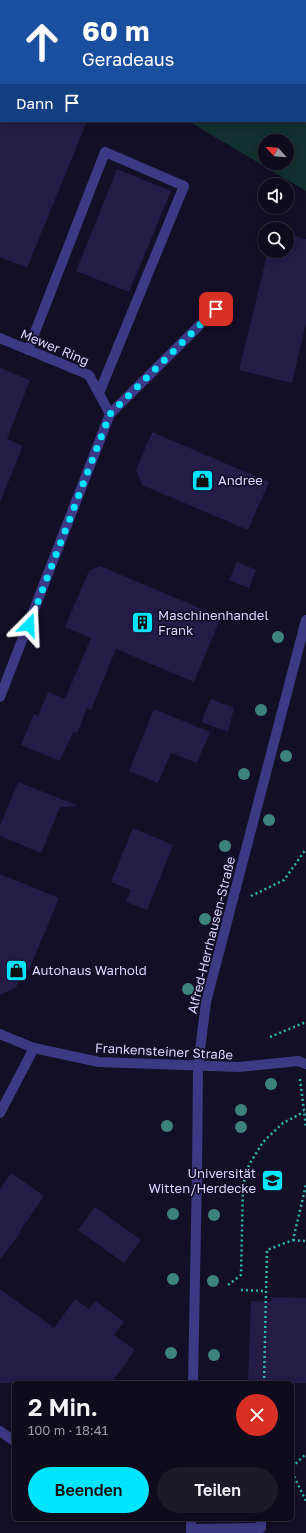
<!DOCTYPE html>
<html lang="de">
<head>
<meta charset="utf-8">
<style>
  body { margin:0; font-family:"Golos Text",sans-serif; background:#1c1929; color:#f1f3f6; height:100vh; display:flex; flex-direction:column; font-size:15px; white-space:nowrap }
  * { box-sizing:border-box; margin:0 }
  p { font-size:13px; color:#9b9ba3 }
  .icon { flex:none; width:22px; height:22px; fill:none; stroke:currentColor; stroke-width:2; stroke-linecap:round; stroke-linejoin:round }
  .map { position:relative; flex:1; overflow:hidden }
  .drawer { position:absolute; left:12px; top:1381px; width:282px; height:140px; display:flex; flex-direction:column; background:#0e0b1c; border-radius:6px; box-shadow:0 2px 10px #0003,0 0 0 1px #2e2b3b }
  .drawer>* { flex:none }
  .banner { position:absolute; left:0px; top:0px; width:306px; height:122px; box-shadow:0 2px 10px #0003,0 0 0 1px #2e2b3b; background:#1a4fa0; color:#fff; overflow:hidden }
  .needle { width:26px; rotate:296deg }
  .buttons { position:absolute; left:258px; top:134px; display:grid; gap:8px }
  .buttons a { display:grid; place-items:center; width:36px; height:36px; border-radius:50%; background:#0e0b1c; box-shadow:0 2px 10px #0003,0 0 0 1px #2e2b3b; font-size:20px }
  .pin { position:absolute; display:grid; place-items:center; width:34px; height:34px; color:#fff; margin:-17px; border-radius:8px; box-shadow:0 2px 6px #0006 }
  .me { position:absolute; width:44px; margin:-22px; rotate:21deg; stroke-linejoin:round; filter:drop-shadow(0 0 3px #0008) }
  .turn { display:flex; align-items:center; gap:14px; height:84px; padding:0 16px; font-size:18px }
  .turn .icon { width:52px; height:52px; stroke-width:2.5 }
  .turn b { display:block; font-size:28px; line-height:34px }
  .then { display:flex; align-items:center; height:38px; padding:0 16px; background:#0003; gap:8px; font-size:15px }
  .round { display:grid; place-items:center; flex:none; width:42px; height:42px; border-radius:21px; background:#1c1929 }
  .headline { display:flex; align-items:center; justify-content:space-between; height:68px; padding:0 16px }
  h1 { font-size:24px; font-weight:600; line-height:30px }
  .primary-button { display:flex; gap:8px; margin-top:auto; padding:8px 16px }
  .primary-button a { flex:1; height:46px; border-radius:24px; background:#00e5ff; color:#111; font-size:16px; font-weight:600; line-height:46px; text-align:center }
  .primary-button a+a { background:#1c1929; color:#f1f3f6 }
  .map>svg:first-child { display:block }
</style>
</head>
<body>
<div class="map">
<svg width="306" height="1533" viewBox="0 0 306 1533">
  <rect width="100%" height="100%" fill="#130f26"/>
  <path fill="#12302f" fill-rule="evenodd" d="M 0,0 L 306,0 L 306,191 L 188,121 L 305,121 L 305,1 L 1,1 L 1,11 ZM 265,141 L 287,141 L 287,163 L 265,163 Z"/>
  <g fill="#241b47">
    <path d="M 0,121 L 87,121 L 27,268 L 0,257 Z"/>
    <path d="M 117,169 L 171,191 L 129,292 L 76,271 Z"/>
    <path d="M 287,234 L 306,239 L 306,323 L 292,383 L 239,370 L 268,251 L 287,251 Z"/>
    <path d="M 0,368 L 30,380 L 7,439 L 23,446 L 1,500 L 0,500 Z"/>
    <path d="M 152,432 L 269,482 L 248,530 L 142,485 L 136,470 Z"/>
    <path d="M 237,562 L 256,570 L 249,588 L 229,580 Z"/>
    <path d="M 100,566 L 221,617 L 194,682 L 116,649 L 91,710 L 87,708 L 77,733 L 73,732 L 60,761 L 21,745 L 34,714 L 38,716 L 48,692 L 65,699 L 91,638 L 65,627 L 89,571 Z"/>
    <path d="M 211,699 L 234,708 L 228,732 L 201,722 Z"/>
    <path d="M 154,709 L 210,732 L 197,763 L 171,753 L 158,783 L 129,771 Z"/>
    <path d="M 18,782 L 79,806 L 60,807 L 41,853 L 0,836 L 0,826 Z"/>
    <path d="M 133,828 L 173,845 L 147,910 L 126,902 L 131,890 L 111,882 Z"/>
    <path d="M 0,874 L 59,898 L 29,970 L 22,973 L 16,987 L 0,995 Z"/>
    <path d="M 11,1173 L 44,1196 L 20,1231 L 21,1232 L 0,1259 L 0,1189 Z"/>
    <path d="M 95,1207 L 141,1240 L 124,1263 L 78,1230 Z"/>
    <path d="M 0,1289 L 54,1328 L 75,1299 L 89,1309 L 96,1301 L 124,1322 L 114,1335 L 135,1350 L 111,1383 L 0,1383 Z"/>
    <path d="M 271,1297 L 306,1298 L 306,1383 L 248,1383 L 251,1301 L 271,1302 Z"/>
  </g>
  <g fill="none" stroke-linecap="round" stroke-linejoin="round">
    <g stroke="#2fb8b0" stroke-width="2.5" stroke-dasharray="2 3" stroke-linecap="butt">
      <path d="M 251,896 L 284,880 L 306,849"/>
      <path d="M 270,1037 L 306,1022"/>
      <path d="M 300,1079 L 306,1127"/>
      <path d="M 293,1240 L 306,1241"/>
      <path d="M 228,1285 L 241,1275 L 243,1185 L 249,1165 L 263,1142 L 283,1123 L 304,1112"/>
      <path d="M 241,1290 L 265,1291"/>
      <path d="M 264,1383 L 267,1250 L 293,1240 L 306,1185"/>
      <path d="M 292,1467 L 306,1454"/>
      <path d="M 292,1472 L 306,1501"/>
    </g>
    <g stroke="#3d3a85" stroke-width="10">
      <path d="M 0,338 L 89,375 L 110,414 L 0,697"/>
      <path d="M 28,350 L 105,152 L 184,186 L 99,393"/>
      <path d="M 110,414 L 216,309"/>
      <path d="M 0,1034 L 34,1048 L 99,1062 L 239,1067 L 298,1061 L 306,1064"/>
      <path d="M 0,1113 L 34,1048"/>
      <path d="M 193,1383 L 197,1174 L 198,1066 L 206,1002 L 306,620"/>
      <path d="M 0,1431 L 14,1441"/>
      <path d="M 191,1529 L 261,1528 L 261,1519"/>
      <path d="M 191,1533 L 191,1519"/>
    </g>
  </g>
  <g fill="#3d827b">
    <circle cx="278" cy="637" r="6"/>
    <circle cx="261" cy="710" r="6"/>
    <circle cx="286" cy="756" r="6"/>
    <circle cx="244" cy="774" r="6"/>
    <circle cx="269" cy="820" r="6"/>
    <circle cx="225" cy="846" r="6"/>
    <circle cx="205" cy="919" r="6"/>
    <circle cx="188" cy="989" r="6"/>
    <circle cx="271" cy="1084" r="6"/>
    <circle cx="241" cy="1110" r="6"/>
    <circle cx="167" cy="1126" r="6"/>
    <circle cx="241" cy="1127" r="6"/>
    <circle cx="173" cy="1214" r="6"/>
    <circle cx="214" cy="1215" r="6"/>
    <circle cx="173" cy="1279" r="6"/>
    <circle cx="213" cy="1281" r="6"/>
    <circle cx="171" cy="1353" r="6"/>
    <circle cx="214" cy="1355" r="6"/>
  </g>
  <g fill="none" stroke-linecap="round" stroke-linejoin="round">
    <path stroke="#00e5ff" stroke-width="7" stroke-dasharray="0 12.6" d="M 29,625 L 110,414 L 216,309"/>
  </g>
  <defs>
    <symbol id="shop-square" viewBox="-11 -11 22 22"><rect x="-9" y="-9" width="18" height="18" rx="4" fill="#00e5ff" stroke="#130f26"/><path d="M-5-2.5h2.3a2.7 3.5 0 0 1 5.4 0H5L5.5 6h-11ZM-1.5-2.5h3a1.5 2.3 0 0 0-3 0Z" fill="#111"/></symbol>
    <symbol id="building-square" viewBox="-11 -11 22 22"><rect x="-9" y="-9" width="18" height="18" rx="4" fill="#00e5ff" stroke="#130f26"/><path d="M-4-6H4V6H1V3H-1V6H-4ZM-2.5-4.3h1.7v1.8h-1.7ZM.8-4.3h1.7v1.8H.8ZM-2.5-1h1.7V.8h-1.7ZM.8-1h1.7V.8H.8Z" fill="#111"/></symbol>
    <symbol id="university-square" viewBox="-11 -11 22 22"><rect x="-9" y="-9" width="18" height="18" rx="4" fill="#00e5ff" stroke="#130f26"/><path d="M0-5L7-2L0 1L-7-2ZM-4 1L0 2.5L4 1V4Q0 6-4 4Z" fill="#111"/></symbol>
  </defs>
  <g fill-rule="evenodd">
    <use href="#shop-square" x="190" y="468" width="25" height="25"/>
    <use href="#building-square" x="130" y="610" width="25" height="25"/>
    <use href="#shop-square" x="4" y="958" width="25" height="25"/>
    <use href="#university-square" x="260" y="1168" width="25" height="25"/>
  </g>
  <g text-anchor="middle" stroke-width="3.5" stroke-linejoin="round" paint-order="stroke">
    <g font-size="13" fill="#d9d4ff" stroke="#130f26">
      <text transform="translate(55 347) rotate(23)" y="5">Mewer Ring</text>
      <text transform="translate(211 935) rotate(-76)" y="5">Alfred-Herrhausen-Straße</text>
      <text transform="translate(164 1051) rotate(3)" y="5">Frankensteiner Straße</text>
    </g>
    <g font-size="13" fill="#d9d4ff" stroke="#130f26" text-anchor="start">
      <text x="218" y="485">Andree</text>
      <text x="158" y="620">Maschinenhandel<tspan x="158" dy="15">Frank</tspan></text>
      <text x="32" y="975">Autohaus Warhold</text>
      <text x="256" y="1178" text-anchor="end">Universität<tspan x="256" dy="15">Witten/Herdecke</tspan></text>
    </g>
  </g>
</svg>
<div class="buttons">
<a><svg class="needle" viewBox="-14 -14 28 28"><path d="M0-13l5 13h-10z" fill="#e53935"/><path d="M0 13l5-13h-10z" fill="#9b9ba3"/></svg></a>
<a><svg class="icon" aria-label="sound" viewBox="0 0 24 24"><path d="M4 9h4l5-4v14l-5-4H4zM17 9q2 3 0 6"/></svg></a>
<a><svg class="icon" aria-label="search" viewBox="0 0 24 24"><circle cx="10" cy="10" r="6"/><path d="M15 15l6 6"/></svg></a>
</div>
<div class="pin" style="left:216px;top:309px;background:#d93025"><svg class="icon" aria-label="arrive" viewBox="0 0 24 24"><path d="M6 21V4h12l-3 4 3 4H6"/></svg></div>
<svg class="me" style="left:29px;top:625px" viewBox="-20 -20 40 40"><path d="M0-17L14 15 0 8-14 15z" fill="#00e5ff" stroke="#fff" stroke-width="4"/></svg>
<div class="banner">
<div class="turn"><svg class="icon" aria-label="ahead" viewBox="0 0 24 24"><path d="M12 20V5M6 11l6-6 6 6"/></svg><div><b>60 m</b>Geradeaus</div></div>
<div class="then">Dann<svg class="icon" aria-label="arrive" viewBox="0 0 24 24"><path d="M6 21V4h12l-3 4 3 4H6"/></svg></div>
</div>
<section class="drawer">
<div class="headline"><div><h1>2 Min.</h1><p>100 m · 18:41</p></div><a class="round" style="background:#d93025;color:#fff"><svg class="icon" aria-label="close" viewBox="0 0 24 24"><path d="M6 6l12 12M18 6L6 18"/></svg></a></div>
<div class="primary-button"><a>Beenden</a><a>Teilen</a></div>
</section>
</div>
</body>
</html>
